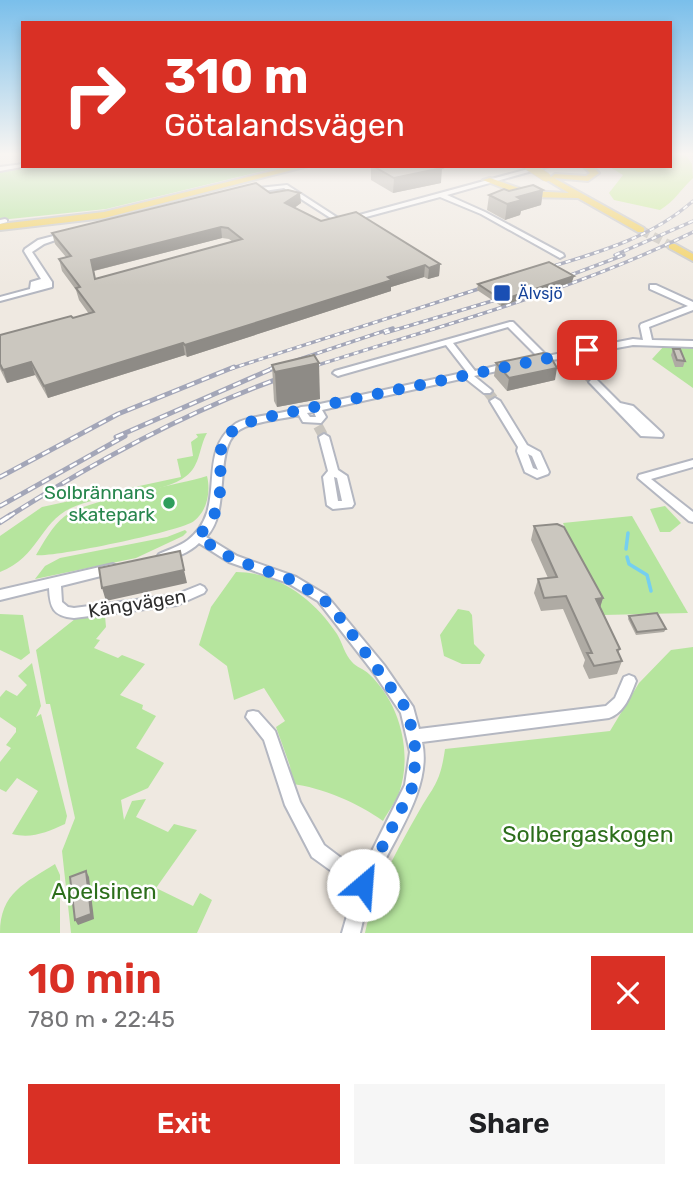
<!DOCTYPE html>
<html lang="en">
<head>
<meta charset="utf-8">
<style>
  body { margin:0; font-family:Rubik,sans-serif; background:#f6f6f6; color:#202124; height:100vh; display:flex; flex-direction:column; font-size:26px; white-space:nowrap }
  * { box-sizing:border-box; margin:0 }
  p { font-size:23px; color:#757577 }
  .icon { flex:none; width:38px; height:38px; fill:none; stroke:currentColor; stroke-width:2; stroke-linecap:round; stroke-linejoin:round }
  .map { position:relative; height:933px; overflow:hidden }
  .side { display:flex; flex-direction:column; background:#fff; flex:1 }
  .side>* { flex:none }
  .banner { position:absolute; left:21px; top:21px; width:651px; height:147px; border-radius:0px; box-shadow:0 4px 10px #0003; background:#d93025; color:#fff; overflow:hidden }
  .pin { position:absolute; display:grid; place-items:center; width:60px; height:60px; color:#fff; margin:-30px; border-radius:14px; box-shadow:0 4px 10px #0006 }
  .me { position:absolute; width:77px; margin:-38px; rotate:27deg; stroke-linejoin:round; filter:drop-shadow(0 0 5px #0008) }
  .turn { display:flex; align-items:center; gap:24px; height:147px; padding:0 28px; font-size:32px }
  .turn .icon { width:91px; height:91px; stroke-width:2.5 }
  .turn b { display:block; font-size:49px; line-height:60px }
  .round { display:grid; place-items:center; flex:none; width:74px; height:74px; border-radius:0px; background:#f6f6f6 }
  .head { display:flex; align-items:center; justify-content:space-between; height:119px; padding:0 28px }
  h1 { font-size:42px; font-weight:600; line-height:52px; color:#d93025 }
  .button { display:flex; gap:14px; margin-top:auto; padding:14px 28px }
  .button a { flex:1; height:80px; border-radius:0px; background:#d93025; color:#fff; font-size:28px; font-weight:600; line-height:80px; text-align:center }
  .button a+a { background:#f6f6f6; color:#202124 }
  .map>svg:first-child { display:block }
</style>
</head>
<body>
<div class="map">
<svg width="693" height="933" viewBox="0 0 693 933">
  <rect width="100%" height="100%" fill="#efe9e1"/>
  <g fill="#b6e59e">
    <path d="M 34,166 L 284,166 L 106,209 L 0,220 L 0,170 Z"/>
    <path d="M 665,345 L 693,347 L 693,388 L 652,359 Z"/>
    <path d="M 207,433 C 198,449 201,468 182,479 C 154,496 102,493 71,508 C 39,523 39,557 0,572 L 0,536 L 42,507 L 181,477 L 177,459 L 193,456 L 191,442 L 198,437 L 196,434 Z"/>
    <path d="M 207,476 C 211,492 207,511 194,521 C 182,531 52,558 36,555 C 44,542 52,526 65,516 C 86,500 175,486 207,476 Z"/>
    <path d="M 665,506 L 681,523 L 670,532 L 660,532 L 650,509 Z"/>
    <path d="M 632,516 L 688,613 L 603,615 L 563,523 Z"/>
    <path d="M 185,530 L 187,532 L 183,536 L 136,558 L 35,579 L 45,566 L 60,558 L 167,537 Z"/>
    <path d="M 236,572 C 278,572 315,600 337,634 C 342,642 345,655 352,662 C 356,667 364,669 369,674 C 400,703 413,753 399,793 C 395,803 388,812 383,821 C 360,804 321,787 292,784 L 290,766 L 276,727 L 285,721 L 264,688 L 234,700 L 227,666 L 199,645 L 211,607 Z"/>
    <path d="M 458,609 L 469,611 L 472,615 L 474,644 L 485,655 L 480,664 L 462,664 L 444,656 L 440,635 Z"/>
    <path d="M 0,614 L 23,615 L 30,653 L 21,660 L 0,650 Z"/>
    <path d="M 105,616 L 106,627 L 96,639 L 100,640 L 94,648 L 118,658 L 122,655 L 145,664 L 120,695 L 143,705 L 142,709 L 156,716 L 136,748 L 164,763 L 148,788 L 121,800 L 124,820 L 132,801 L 146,799 L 136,817 L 168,832 L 174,824 L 197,830 L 156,888 L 193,906 L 200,893 L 212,900 L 197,933 L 71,933 L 62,851 L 75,818 L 50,704 L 46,704 L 36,650 L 75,619 Z"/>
    <path d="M 693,647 L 693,933 L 365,933 C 374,891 397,850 418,813 C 434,785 440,784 445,749 L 610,731 L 639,683 L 671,650 Z"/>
    <path d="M 32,663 L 41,706 L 36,717 L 41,714 L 67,816 L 65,824 C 47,832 32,839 12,834 L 38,791 L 17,778 L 6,792 L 0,789 L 0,762 L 11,748 L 6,745 L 16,732 L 16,728 L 0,717 L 0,697 L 6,690 L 17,696 L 27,685 L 18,676 Z"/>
    <path d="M 55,864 L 60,875 L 60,933 L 0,933 C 0,893 25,883 55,864 Z"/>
  </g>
  <path fill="#c9ec9a" d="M 670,155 L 686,155 L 692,164 L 693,178 C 680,190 676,200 660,210 L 614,200 L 609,193 L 623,175 L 608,166 L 670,166 Z"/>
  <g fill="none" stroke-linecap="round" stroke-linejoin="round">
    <g stroke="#75cff0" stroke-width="3.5">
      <path d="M 626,549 L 628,533"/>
      <path d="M 627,557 L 629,564 L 647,575 L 651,591"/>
    </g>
    <g stroke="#c8c4bd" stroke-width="10" stroke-dasharray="10 5" stroke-linecap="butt">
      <path d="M 585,373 L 594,382"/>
      <path d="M 487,391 L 495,401"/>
      <path d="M 318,426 L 324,437"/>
    </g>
    <path stroke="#c8c4bd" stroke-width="9" stroke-dasharray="9 4.5" stroke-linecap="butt" d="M 641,230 L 672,246"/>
    <defs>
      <g id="minor">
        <path d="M 23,164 L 23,166 L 27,166 L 0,171 L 0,167 Z"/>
        <path d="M 539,166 L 550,166 L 447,195 L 485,212 L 563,254 L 564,256 L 560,258 L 481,214 L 440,197 L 340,224 L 284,188 L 250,193 L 247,191 L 250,189 L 287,185 L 341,220 Z"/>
        <path d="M 5,219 L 7,220 L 7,222 L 0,224 L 0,220 Z"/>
        <path d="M 65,233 L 68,235 L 67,236 L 44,244 L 32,252 L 52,282 L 52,287 L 0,301 L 0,297 L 30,289 L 31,282 L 41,279 L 24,251 L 25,249 L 38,240 Z"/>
        <path d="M 650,285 L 656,285 L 693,302 L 693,310 L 649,327 L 652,340 L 693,341 L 693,347 L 633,345 L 578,355 L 587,364 L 584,371 C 573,372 566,366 559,359 L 534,362 L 534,358 L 538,357 L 508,327 L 453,343 L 475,371 L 508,363 L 511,364 L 512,366 L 511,368 L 474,376 L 490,389 L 492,391 L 490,393 L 484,393 L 465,378 L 322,410 L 326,417 L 321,423 L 303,422 L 299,415 C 282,419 260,421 245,427 C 209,441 234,509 206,537 L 237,556 L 296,577 L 326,595 L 384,665 L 413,707 L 419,729 L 606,706 L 615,698 L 624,677 L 629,675 L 634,677 L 636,681 C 630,696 625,712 609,718 L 422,742 C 433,789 390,843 373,885 C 367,900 364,917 360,933 L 342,933 L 355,888 L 312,857 L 285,805 L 264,740 L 246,717 L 248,712 L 253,711 L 258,712 L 275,731 L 300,802 L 324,845 L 361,873 L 405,785 L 410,752 L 401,713 L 374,673 L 318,601 L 288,583 L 229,562 L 199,543 C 190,552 171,561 159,560 L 157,557 L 159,554 C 168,550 180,546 188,540 C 229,508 195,455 234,425 C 246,415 285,415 301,407 L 311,406 L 316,403 L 320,404 L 467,372 L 446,345 L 341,375 L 338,376 L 333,373 L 335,371 L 510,322 L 513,322 L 547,356 L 633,339 L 643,340 L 640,326 L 641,324 L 688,306 L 650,289 ZM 567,357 L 570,357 L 578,365 ZM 314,412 L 316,417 L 310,417 L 307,413 Z"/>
        <path d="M 594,379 L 597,380 L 620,403 L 633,406 L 662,433 L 663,435 L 662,437 L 641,436 L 591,384 L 589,382 L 591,380 Z"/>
        <path d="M 495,398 L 500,401 L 527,445 L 540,452 L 549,472 L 548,474 L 537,478 L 525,472 L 517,451 L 518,447 L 490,401 ZM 528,454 L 532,456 L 538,470 L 533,468 Z"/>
        <path d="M 324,434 L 329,437 L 338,470 L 347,476 L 354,504 L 352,507 L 333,509 L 327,505 L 323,477 L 328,471 L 319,437 ZM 334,477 L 337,478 L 342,501 L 338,501 Z"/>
        <path d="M 693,460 L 693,467 L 651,479 L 693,512 L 693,522 L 689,521 L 638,478 L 639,475 Z"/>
        <path d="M 113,564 L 117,566 L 119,569 L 117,572 L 61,586 L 62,602 L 68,607 L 74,608 L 175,595 L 200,585 L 204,587 L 206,590 L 204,593 L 177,605 L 74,618 C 53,616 50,608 49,588 L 0,600 L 0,590 Z"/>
      </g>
      <g id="major">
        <path d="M 293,166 L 308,166 L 104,218 L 0,230 L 0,224 L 104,212 Z"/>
        <path d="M 583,166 L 592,166 L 599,173 L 588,181 L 554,178 L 644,228 L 644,232 L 638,232 L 578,198 L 526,197 L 483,180 L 490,178 L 527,191 L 569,193 L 542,177 L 546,175 L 551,177 L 555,174 L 586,176 L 590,173 Z"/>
        <path d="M 669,244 L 675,244 L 693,254 L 693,261 L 669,248 Z"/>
      </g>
    </defs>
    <use href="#minor" stroke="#b4b7c1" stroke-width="4"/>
    <use href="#major" stroke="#c9c9c9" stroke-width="4"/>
    <use href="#minor" fill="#fff" fill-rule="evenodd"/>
    <use href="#major" fill="#f2d163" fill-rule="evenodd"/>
    <defs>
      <g id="rail-far2">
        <path d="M 615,255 L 693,221"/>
        <path d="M 537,271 C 592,254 649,240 693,201"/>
        <path d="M 552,282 L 624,255"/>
        <path d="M 385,333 L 512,295"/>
        <path d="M 230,369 L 497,283"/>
        <path d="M 270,369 L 393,328"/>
        <path d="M 306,369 C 437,326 569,293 693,232"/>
      </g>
      <g id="rail-far1">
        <path d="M 116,437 L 276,367"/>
        <path d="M 0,477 L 118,414 L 234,367"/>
        <path d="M 0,506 L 125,436"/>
        <path d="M 8,517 C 103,456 204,402 312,367"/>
      </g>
      <path id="rail" d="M 0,522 L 11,515"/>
    </defs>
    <use href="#rail-far2" stroke="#a3a6b8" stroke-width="3.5"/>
    <use href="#rail-far1" stroke="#a3a6b8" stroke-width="5"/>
    <use href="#rail" stroke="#a3a6b8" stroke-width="6"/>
    <use href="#rail-far2" stroke="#fff" stroke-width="2" stroke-dasharray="5" stroke-linecap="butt"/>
    <use href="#rail-far1" stroke="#fff" stroke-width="2.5" stroke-dasharray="8" stroke-linecap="butt"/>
    <use href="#rail" stroke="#fff" stroke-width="3.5" stroke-dasharray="10" stroke-linecap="butt"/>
    <defs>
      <path id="major-bridge" d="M 529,166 L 546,177"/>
    </defs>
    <use href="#major-bridge" stroke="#c9c9c9" stroke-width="10" stroke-linecap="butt"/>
    <use href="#major-bridge" stroke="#f2d163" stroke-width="9"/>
  </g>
  <g fill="#afaba4" fill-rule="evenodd">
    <path d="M 371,166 L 439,166 L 441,183 L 393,193 L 371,180 Z"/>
    <path d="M 543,190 L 541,205 L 521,211 L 520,215 L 505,220 L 487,210 L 489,195 L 509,191 Z"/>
    <path d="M 301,203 L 294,208 L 321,221 L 440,264 L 439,276 L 428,279 L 424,277 L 391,287 L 391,291 L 187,357 L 185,355 L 48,398 L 35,375 L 7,383 L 0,369 L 0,335 L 89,314 L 79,300 L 76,290 L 62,271 L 59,259 L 66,257 L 55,244 L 52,233 ZM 222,238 L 229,239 L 233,242 L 95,279 L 94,271 Z"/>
    <path d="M 572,282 L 501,306 L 477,290 L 478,284 Z"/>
    <path d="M 673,349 L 685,361 L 683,367 L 675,367 L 671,355 Z"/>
    <path d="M 496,363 L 555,380 L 507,391 L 494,376 Z"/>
    <path d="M 272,365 L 320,399 L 277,407 L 274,401 Z"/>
    <path d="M 534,526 L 603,598 L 600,607 L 620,649 L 618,653 L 622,661 L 617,674 L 589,679 L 583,666 L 585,660 L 563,609 L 541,611 L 534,593 L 538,579 L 548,578 L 531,540 Z"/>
    <path d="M 629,616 L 666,629 L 664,632 L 636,635 L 628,619 Z"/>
  </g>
  <g fill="#8e8b86">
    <path d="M 442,168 L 441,183 L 393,193 L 394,178 Z"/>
    <path d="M 543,190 L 541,205 L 521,211 L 520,215 L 505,220 L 507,204 L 517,197 Z"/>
    <path d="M 300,193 L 301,203 L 286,214 L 285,203 Z"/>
    <path d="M 221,227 L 222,238 L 93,271 L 91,260 Z"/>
    <path d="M 440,264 L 439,276 L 428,279 L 429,268 Z"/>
    <path d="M 425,265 L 424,277 L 391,287 L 391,291 L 187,357 L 185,345 Z"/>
    <path d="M 574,276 L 572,282 L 501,306 L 502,300 Z"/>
    <path d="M 183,343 L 185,355 L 48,398 L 44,386 Z"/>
    <path d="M 31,362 L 35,375 L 7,383 L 3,370 Z"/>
    <path d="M 319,363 L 320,399 L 277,407 L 275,372 Z"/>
    <path d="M 557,368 L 555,380 L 507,391 L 509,378 Z"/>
    <path d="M 184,570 L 187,583 L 106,601 L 102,588 Z"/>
    <path d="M 603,598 L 599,611 L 596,599 Z"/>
    <path d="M 86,871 L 89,877 L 94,919 L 78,925 L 75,920 Z"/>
  </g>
  <g fill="#cbc7bf" stroke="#8e8b86" stroke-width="2" fill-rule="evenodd">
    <path d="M 373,166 L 439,166 L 442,168 L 394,178 Z"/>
    <path d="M 256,183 L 270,193 L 288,190 L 300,193 L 285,203 L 321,221 L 356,212 L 440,264 L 429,268 L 425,265 L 388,277 L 392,280 L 185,345 L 183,343 L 44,386 L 31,362 L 3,370 L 0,364 L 0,335 L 71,316 L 73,318 L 94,312 L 76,288 L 80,287 L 59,259 L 71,256 L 52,233 ZM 221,227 L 228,228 L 242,239 L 95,279 L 91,260 Z"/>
    <path d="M 533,185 L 543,190 L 517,197 L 522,200 L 507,204 L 489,195 L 504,189 L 509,191 Z"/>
    <path d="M 549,262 L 574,276 L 502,300 L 478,284 Z"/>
    <path d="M 673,349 L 680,349 L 685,361 L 677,360 Z"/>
    <path d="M 543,353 L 549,354 L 557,368 L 509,378 L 496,363 Z"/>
    <path d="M 314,355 L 319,363 L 275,372 L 272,365 Z"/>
    <path d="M 557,524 L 564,527 L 603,598 L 596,599 L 620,649 L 617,650 L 622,661 L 594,666 L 587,653 L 592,653 L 566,596 L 544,598 L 538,579 L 557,577 L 534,526 Z"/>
    <path d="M 180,551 L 184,570 L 102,588 L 99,568 Z"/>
    <path d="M 657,613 L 666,629 L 637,632 L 629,616 Z"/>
    <path d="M 86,871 L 91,914 L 75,920 L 70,877 Z"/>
  </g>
  <linearGradient id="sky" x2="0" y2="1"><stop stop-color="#7abfeb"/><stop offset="0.54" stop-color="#f8f5f2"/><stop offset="1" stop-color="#f8f5f2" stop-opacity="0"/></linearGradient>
  <rect width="693" height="285" fill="url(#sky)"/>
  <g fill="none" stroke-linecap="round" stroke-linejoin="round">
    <path stroke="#1a73e8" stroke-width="12" stroke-dasharray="0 21.6" d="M 363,885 L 413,786 L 416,752 L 408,711 L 335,611 L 322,598 L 292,580 L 233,559 L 198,537 C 206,527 215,517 218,504 C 228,458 201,436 262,418 L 587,350"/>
  </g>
  <rect fill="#1a4fb4" stroke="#fff" stroke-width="2.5" x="493" y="284" width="18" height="18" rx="3.5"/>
  <circle fill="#2e9e5b" stroke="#fff" stroke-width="2.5" cx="169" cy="503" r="7"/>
  <g text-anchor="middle" stroke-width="5" stroke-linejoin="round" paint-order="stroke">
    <g font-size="16" fill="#164399" stroke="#fff" text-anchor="start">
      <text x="518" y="299">Älvsjö</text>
    </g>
    <g font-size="19" fill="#27864d" stroke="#fff" text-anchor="end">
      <text x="155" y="499">Solbrännans<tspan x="155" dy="22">skatepark</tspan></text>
    </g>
    <g font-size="19" fill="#2e2e2e" stroke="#fff">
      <text transform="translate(137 603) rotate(-9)" y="7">Kängvägen</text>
    </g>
    <g font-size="23" fill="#2c6e1b" stroke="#fff">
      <text x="588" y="842">Solbergaskogen</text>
      <text x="104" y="899">Apelsinen</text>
    </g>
  </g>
</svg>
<div class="pin" style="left:587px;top:350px;background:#d93025"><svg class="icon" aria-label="arrive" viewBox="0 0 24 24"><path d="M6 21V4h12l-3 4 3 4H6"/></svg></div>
<svg class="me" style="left:363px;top:885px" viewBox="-20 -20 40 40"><circle r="19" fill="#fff"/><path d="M0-13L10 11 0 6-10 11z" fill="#1a73e8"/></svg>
<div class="banner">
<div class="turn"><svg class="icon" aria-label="right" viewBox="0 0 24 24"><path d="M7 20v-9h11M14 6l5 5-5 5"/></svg><div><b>310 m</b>Götalandsvägen</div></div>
</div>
</div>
<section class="side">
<div class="head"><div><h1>10 min</h1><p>780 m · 22:45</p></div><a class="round" style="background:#d93025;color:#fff"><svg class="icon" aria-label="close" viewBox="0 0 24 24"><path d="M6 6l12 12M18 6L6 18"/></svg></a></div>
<div class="button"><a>Exit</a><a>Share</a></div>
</section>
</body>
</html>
